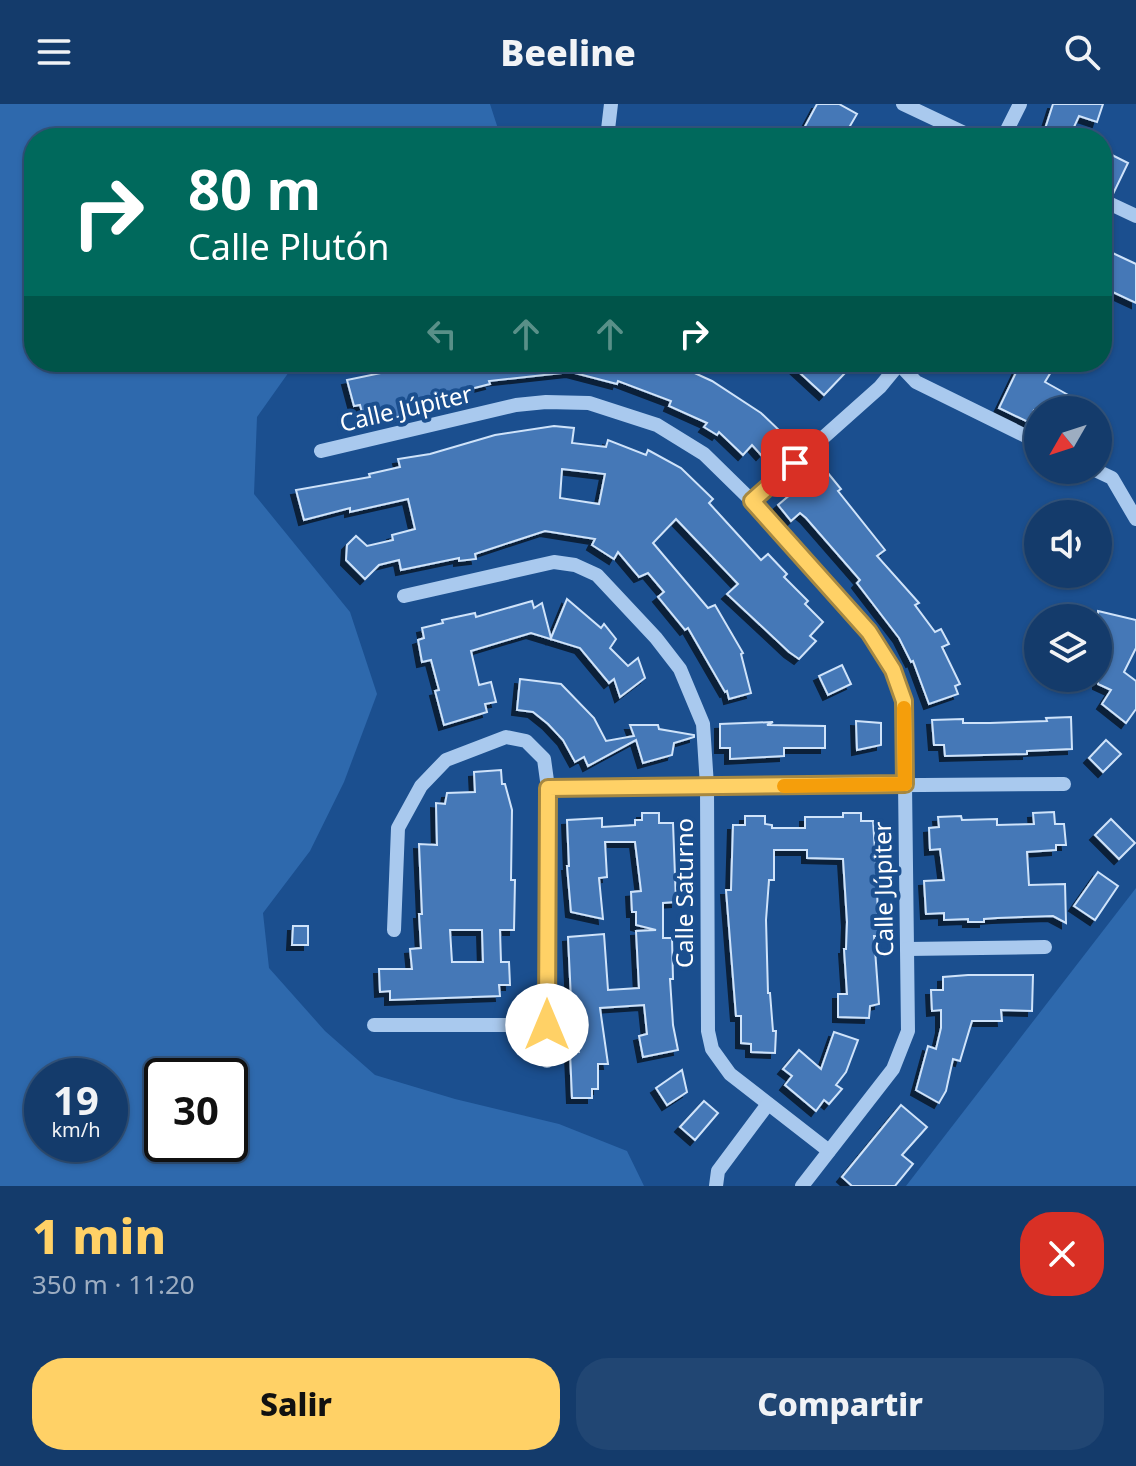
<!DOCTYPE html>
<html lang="es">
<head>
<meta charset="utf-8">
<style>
  body { margin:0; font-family:"Noto Sans",sans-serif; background:#214673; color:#f1f3f6; height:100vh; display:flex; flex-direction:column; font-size:30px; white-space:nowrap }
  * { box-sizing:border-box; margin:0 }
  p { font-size:26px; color:#9dadc1 }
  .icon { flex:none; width:44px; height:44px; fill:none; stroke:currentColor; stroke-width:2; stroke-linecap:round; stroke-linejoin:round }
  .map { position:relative; height:1082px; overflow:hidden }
  .sheet { display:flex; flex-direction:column; background:#143b6b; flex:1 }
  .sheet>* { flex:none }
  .guide { position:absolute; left:24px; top:24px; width:1088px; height:244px; border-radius:32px; box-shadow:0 2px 6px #0004,0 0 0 2px #33557e; background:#00695c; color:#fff; overflow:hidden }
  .needle { width:52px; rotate:231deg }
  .tools { position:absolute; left:1024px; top:292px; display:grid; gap:16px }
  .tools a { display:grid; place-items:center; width:88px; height:88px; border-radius:50%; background:#143b6b; box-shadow:0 2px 6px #0004,0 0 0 2px #33557e; font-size:40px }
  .speed { position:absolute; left:24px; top:954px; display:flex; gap:16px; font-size:40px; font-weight:700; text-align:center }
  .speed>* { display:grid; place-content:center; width:104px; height:104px; border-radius:50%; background:#143b6b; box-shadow:0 2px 6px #0004,0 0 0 2px #33557e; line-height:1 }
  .speed small { font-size:20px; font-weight:400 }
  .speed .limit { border:4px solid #111; border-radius:12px; background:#fff; color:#111 }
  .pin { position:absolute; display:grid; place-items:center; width:68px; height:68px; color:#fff; margin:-34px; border-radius:16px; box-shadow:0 4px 12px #0006 }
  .me { position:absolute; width:88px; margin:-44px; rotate:0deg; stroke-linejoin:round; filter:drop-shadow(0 0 6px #0008) }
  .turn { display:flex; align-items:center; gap:28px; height:168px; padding:0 32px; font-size:36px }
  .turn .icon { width:104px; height:104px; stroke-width:2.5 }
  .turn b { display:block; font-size:56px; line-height:68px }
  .lanes { display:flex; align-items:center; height:76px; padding:0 32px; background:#0003; justify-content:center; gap:40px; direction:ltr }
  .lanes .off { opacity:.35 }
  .round { display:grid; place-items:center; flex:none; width:84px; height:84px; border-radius:32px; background:#214673 }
  .headline { display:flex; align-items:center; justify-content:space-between; height:136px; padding:0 32px }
  h1 { font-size:48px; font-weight:800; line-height:60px; color:#ffd166 }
  .primary-button { display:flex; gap:16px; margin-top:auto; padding:16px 32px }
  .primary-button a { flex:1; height:92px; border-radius:32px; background:#ffd166; color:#111; font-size:32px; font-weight:800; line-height:92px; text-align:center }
  .primary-button a+a { background:#214673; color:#f1f3f6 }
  header { display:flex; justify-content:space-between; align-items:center; height:104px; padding:0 32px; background:#143b6b; font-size:36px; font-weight:800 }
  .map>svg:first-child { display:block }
</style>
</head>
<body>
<header><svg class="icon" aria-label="menu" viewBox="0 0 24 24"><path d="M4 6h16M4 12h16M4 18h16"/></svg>Beeline<svg class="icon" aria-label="search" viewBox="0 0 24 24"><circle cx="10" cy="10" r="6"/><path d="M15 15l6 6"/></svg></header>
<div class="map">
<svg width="1136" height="1082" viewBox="0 0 1136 1082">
  <defs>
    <filter id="shadow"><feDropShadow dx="-5" dy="5" stdDeviation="0" flood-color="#0009"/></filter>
  </defs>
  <rect width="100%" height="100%" fill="#1b4f8f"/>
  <g fill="#2e69ad" fill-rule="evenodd">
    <path d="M 0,0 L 490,0 L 501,34 L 34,34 L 34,258 L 296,258 L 257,313 L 254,390 L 350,508 L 377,590 L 344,678 L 310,747 L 263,809 L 269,864 L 325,927 L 375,971 L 455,995 L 559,1020 L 627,1047 L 644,1082 L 0,1082 ZM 42,972 L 110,972 L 110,1040 L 42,1040 ZM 162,972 L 230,972 L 230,1040 L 162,1040 Z"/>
    <path d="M 1136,784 L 1136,1082 L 906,1082 Z"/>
  </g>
  <g fill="#4478b7" stroke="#cfe3fa" stroke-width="2" fill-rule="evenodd" filter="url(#shadow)">
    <path d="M 817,0 L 839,0 L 857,10 L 843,34 L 818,34 L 803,26 Z"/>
    <path d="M 1053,0 L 1103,0 L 1097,18 L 1079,12 L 1069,34 L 1058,34 L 1044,28 Z"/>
    <path d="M 1102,46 L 1128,59 L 1113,90 L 1102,86 Z"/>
    <path d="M 1102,144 L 1136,160 L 1136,199 L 1102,183 Z"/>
    <path d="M 409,258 L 661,258 L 685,267 L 686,265 L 712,277 L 761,309 L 782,329 L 761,351 L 752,341 L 743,351 L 719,328 L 717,331 L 704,323 L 707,319 L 669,302 L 671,297 L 618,277 L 617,280 L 571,268 L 489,277 L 490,280 L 451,290 L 451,292 L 428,296 L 430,306 L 393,314 L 386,307 L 363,312 L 360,301 L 354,302 L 347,276 L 410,263 Z"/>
    <path d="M 788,258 L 833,258 L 845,269 L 824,291 Z"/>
    <path d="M 1021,258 L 1057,258 L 1045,278 L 1095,306 L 1034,306 L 1028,318 L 999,304 Z"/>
    <path d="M 554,322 L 574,324 L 572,339 L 606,343 L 608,336 L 646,351 L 648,346 L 681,364 L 713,395 L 709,399 L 761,456 L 768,450 L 787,470 L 784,473 L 808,497 L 805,500 L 823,518 L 810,532 L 816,537 L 799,555 L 789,548 L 727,490 L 738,480 L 676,415 L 653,439 L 708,504 L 715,501 L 743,549 L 741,550 L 751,589 L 729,595 L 727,587 L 725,588 L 688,524 L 685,526 L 658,493 L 664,488 L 648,469 L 639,473 L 618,448 L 614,455 L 592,441 L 595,435 L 545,427 L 475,450 L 476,455 L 459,457 L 459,454 L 401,466 L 399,456 L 379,461 L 365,475 L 346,456 L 347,441 L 356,432 L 367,442 L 393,436 L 392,431 L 415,425 L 408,395 L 350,408 L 350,404 L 304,416 L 296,386 L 370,373 L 369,370 L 400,363 L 398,355 L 430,350 L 495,331 ZM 562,365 L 605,370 L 599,400 L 560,394 Z"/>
    <path d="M 823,363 L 841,385 L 838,387 L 885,446 L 877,452 L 919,499 L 915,501 L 935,528 L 941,525 L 949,540 L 942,543 L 960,580 L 955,582 L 958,590 L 929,600 L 913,557 L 911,558 L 899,534 L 857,479 L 860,476 L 806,414 L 800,409 L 791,417 L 778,401 Z"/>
    <path d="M 567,495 L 601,524 L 604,520 L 616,535 L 610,544 L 628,562 L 638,554 L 645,574 L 620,593 L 614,575 L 609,579 L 580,544 L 531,529 L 471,547 L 479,581 L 491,578 L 496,598 L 485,600 L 487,608 L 444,621 L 435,587 L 439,586 L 431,556 L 422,558 L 418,536 L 424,534 L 422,524 L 443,519 L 442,516 L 475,509 L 476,513 L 532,497 L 534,504 L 542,499 L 551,534 Z"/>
    <path d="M 1098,507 L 1136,516 L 1136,544 L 1124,568 L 1136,577 L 1136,605 L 1126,619 L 1102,600 L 1111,586 L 1098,580 Z"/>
    <path d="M 842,561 L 851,580 L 828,591 L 819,572 Z"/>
    <path d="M 520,575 L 561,580 L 594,614 L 606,637 L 634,632 L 630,621 L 658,621 L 659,625 L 694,631 L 694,633 L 674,639 L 672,651 L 643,659 L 636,636 L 588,662 L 584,653 L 575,658 L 563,636 L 548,620 L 533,608 L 517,606 Z"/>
    <path d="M 1071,613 L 1072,645 L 1027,647 L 1027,650 L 945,652 L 944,641 L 934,641 L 932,616 L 963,615 L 963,619 L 990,619 L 1047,617 L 1046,614 Z"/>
    <path d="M 856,617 L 881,619 L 881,641 L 857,646 Z"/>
    <path d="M 773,618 L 767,621 L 825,622 L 825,644 L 784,644 L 784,652 L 730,655 L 730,644 L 720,644 L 720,620 Z"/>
    <path d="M 1106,636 L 1121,650 L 1103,668 L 1089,654 Z"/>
    <path d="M 501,666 L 502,680 L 505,680 L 512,706 L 511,776 L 515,776 L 514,826 L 500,826 L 501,858 L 509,858 L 510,881 L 499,881 L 500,892 L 390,896 L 390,887 L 380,888 L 379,865 L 412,865 L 410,845 L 421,844 L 419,810 L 422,810 L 419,740 L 437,741 L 436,699 L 445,700 L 447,689 L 475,688 L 474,668 ZM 450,826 L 482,826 L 483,858 L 452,858 Z"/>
    <path d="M 1054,708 L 1055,720 L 1064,720 L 1066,741 L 1056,741 L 1056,746 L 1027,748 L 1029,781 L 1065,780 L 1066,819 L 1053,812 L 997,814 L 984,815 L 984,818 L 968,818 L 968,815 L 944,816 L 944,809 L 926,810 L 924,777 L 944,776 L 940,745 L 930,746 L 929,724 L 939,723 L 938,713 L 961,712 L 962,716 L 997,715 L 997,721 L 1034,720 L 1033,709 Z"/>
    <path d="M 642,709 L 659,709 L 659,719 L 673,719 L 676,798 L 663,799 L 663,834 L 672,834 L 673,875 L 670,875 L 673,921 L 678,946 L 643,953 L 639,932 L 647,930 L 644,901 L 600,904 L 608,960 L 598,960 L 598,985 L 592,985 L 592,994 L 572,994 L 570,948 L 579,948 L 577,916 L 572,916 L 568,833 L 604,830 L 608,886 L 639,884 L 636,827 L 656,826 L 636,821 L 636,808 L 632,808 L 631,788 L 641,787 L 635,738 L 605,738 L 607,773 L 599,774 L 603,815 L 571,808 L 567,762 L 569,762 L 567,716 L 602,714 L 602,723 L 635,721 L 635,716 L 642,716 Z"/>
    <path d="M 843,709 L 861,709 L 861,717 L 873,717 L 877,775 L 878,832 L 874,832 L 879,900 L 870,902 L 869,914 L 838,913 L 838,890 L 847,890 L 844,845 L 846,845 L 847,818 L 843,755 L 807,754 L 807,746 L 774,746 L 774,776 L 769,776 L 766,816 L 768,889 L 770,889 L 773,927 L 776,927 L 775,949 L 751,948 L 751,940 L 741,939 L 741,912 L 736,912 L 728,811 L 726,786 L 731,786 L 733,721 L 745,721 L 745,712 L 765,712 L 765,720 L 772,721 L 772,724 L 805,724 L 805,713 L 843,713 Z"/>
    <path d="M 1111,715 L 1135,739 L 1119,755 L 1095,731 Z"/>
    <path d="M 1098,768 L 1118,782 L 1095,816 L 1074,802 Z"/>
    <path d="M 293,822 L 308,822 L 308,841 L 292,841 Z"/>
    <path d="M 968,871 L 1033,871 L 1032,907 L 1001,906 L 1002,917 L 972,917 L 960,957 L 953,955 L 946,987 L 939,999 L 916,986 L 928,942 L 936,945 L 941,924 L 941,906 L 932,907 L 931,886 L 943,886 L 943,873 Z"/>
    <path d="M 834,928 L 858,936 L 846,968 L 836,981 L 842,985 L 829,1000 L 824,996 L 816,1007 L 785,981 L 792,972 L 783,965 L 799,946 L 821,965 Z"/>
    <path d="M 682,966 L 687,988 L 667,1001 L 656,984 Z"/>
    <path d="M 704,997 L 718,1009 L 695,1036 L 680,1023 Z"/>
    <path d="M 901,1001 L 927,1023 L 902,1051 L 913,1060 L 895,1082 L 852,1082 L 842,1073 Z"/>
  </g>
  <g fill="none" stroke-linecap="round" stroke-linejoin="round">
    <g stroke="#a9c9ee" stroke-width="14">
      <path d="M 903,0 L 975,34"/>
      <path d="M 607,34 L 611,0"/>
      <path d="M 1003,34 L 1020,0"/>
      <path d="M 1102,96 L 1136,112"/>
      <path d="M 900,258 L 899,260 L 916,278 L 1038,338"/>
      <path d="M 321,347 L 516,301 L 546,298 L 589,299 L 657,321 L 704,350 L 752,397 L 869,528 L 893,566 L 904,597 L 908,927 L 893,965 L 802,1082"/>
      <path d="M 1095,366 L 1112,374 L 1136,415"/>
      <path d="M 752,397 L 880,283 L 899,260"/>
      <path d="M 404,492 L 554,458 L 575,461 L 597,471 L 656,534 L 680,565 L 703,620 L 707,682 L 708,927 L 712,945 L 730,970 L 829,1047"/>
      <path d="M 548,684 L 1064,680"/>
      <path d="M 394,826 L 398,724 L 421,682 L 446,656 L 506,633 L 526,637 L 544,655 L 548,684 L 547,957"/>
      <path d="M 907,845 L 1045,843"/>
      <path d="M 374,921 L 547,921"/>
      <path d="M 716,1082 L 718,1067 L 768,1000"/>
    </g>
  </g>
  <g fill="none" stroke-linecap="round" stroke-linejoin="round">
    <defs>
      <path id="route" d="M 547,921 L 548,684 L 905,680 L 904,597 L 893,566 L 869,528 L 752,397 L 795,359"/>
    </defs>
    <use href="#route" stroke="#a68842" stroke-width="20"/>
    <use href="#route" stroke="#ffd166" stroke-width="14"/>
    <path stroke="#f59e0b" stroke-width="14" d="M 784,682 L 905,680 L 904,604"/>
  </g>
  <g text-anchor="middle" stroke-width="8" stroke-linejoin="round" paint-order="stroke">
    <g font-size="24" fill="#fff" stroke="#1b4f8f">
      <text transform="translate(406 305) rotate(-13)" y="8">Calle Júpiter</text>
      <text transform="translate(884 785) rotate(-91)" y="8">Calle Júpiter</text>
      <text transform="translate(685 789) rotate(-90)" y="8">Calle Saturno</text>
    </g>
  </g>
</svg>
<div class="tools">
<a><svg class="needle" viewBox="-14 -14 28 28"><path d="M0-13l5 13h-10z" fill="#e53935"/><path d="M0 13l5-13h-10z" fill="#9dadc1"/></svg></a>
<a><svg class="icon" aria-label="sound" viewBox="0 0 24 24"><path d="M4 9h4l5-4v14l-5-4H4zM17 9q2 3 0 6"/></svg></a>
<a><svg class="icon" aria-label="layers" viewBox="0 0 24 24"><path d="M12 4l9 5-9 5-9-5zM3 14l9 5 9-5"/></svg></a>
</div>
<div class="speed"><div>19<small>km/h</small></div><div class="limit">30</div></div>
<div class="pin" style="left:795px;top:359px;background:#d93025"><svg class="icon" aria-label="arrive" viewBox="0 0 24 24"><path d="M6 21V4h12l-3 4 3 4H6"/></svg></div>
<svg class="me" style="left:547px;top:921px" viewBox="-20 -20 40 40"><circle r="19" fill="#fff"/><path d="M0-13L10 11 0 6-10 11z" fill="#ffd166"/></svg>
<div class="guide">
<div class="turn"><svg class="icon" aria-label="right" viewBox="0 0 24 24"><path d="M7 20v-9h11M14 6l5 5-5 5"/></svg><div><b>80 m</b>Calle Plutón</div></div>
<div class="lanes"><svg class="icon off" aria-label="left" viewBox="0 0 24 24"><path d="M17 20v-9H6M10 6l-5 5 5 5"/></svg><svg class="icon off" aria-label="ahead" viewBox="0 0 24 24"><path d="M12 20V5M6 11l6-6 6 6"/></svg><svg class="icon off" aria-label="ahead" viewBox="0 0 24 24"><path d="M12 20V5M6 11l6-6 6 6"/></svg><svg class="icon" aria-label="right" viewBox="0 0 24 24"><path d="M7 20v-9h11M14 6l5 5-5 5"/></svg></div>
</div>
</div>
<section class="sheet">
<div class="headline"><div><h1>1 min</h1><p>350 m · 11:20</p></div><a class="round" style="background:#d93025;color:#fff"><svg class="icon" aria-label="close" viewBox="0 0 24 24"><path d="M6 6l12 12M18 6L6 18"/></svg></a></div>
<div class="primary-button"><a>Salir</a><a>Compartir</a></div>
</section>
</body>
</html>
